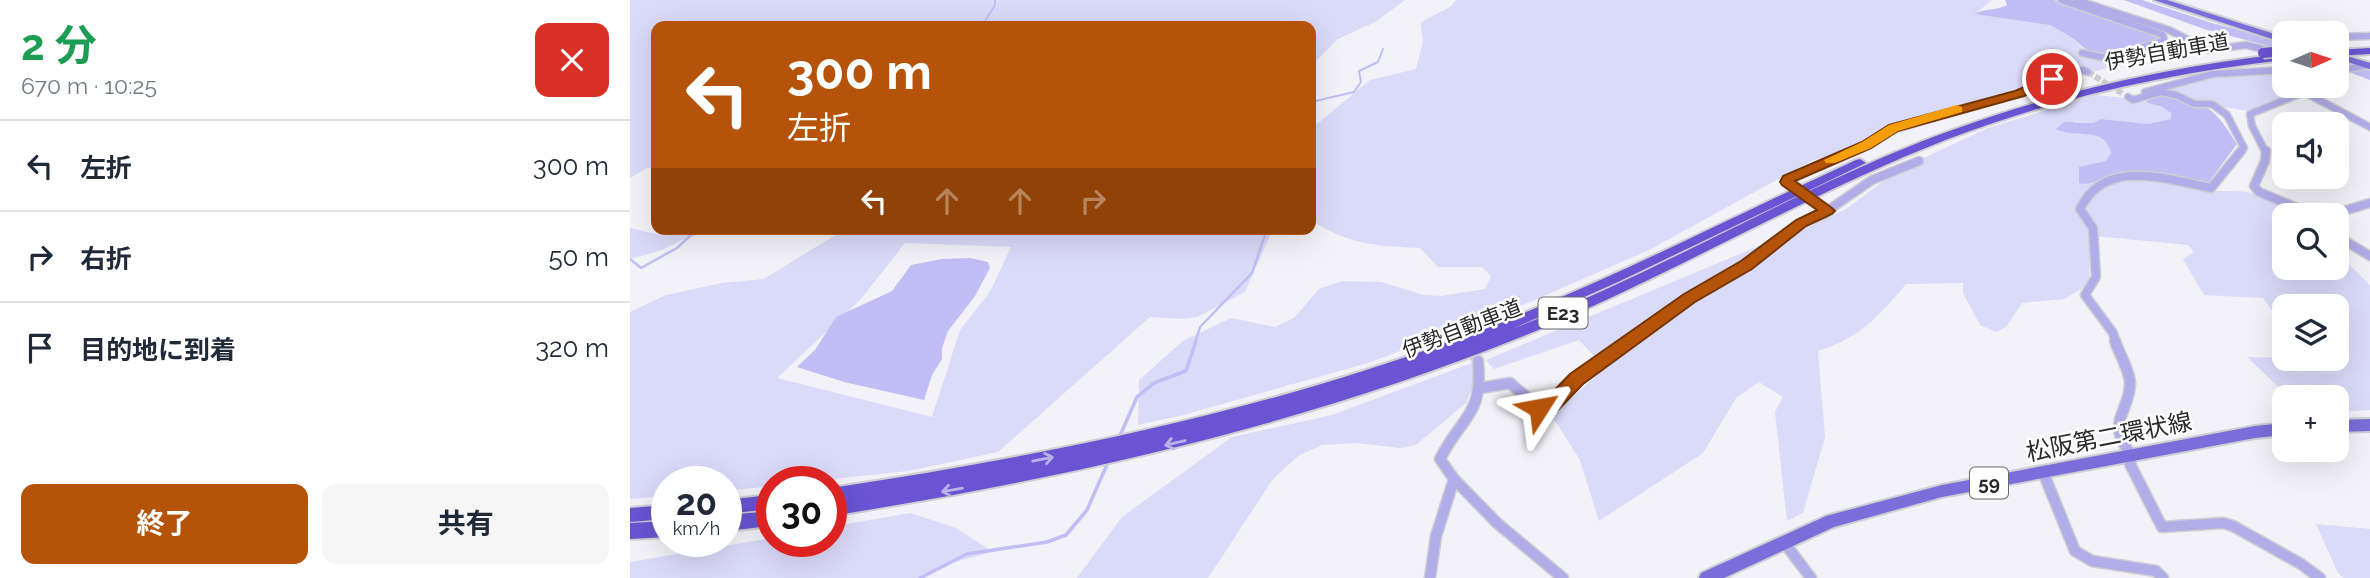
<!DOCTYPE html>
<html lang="ja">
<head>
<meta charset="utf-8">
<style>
  body { margin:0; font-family:Raleway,"Noto Sans JP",sans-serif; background:#f6f6f7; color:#1f2937; height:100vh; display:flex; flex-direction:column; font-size:26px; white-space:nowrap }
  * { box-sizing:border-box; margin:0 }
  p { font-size:23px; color:#747a83 }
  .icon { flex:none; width:38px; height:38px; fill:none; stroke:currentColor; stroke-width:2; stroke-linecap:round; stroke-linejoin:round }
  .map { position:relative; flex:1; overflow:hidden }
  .side { display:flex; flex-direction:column; background:#fff; width:630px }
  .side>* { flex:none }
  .guide { position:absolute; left:21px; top:21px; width:665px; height:214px; border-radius:14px; box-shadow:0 7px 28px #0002; background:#b45309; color:#fff; overflow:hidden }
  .needle { width:46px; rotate:87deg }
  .buttons { position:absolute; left:1642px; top:21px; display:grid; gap:14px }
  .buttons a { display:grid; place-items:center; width:77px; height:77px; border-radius:14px; background:#fff; box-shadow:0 7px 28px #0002; font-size:35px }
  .speed { position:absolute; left:21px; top:466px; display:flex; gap:14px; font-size:35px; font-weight:700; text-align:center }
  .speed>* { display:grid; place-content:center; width:91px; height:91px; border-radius:50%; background:#fff; box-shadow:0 7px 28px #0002; line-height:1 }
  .speed small { font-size:18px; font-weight:400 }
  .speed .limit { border:10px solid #d22; background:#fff; color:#111 }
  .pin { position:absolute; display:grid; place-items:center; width:60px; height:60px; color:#fff; margin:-30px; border:4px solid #fff; border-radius:50%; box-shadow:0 2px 7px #0007 }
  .me { position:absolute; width:77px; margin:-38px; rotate:56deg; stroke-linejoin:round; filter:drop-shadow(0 0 5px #0008) }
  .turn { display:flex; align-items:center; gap:24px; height:147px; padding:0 21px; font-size:32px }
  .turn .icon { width:91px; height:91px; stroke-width:2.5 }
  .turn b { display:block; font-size:49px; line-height:60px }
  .lanes { display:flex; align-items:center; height:66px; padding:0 21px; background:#0003; justify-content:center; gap:35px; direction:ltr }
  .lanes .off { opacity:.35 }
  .round { display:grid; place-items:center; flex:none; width:74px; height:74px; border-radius:14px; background:#f6f6f7 }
  .overview { display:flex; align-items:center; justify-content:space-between; height:119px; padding:0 21px }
  h1 { font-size:42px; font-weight:700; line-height:52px; color:#1e9e55 }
  .action { display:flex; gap:14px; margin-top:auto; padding:14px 21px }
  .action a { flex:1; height:80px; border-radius:14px; background:#b45309; color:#fff; font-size:28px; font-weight:700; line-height:80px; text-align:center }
  .action a+a { background:#f6f6f7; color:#1f2937 }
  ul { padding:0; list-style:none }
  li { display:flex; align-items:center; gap:21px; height:91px; padding:0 21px; border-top:2px solid #e0e1e3 }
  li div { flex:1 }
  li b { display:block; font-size:26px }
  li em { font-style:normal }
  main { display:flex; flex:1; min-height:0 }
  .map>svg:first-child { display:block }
</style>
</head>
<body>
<main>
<section class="side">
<div class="overview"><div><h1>2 分</h1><p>670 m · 10:25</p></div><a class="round" style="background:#d93025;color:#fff"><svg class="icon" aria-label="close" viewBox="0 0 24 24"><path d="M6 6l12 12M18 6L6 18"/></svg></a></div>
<ul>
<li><svg class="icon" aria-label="left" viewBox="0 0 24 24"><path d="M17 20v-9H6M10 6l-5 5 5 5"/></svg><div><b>左折</b></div><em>300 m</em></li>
<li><svg class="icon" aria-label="right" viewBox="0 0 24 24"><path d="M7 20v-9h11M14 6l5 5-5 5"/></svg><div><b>右折</b></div><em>50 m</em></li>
<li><svg class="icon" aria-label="arrive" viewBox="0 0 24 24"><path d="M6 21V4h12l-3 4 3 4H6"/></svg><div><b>目的地に到着</b></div><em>320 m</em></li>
</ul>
<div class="action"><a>終了</a><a>共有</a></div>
</section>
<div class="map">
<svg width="1740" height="578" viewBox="0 0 1740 578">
  <rect width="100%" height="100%" fill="#f2f2f8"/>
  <g fill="#dadaf9" fill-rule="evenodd">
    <path d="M 0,0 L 775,0 L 745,22 L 708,39 L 681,66 L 684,77 L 681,82 L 681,26 L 26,26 L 26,168 L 17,168 L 0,178 Z"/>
    <path d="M 826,0 L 1362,0 L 1345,14 L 1420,25 L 1441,37 L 1455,51 L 1482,66 L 1181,161 L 1019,250 L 900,302 L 738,363 L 553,415 L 508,425 L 509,380 L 553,341 L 601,318 L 645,327 L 664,318 L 689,289 L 712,281 L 751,282 L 794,295 L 811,296 L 855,289 L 861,276 L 852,267 L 808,267 L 790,248 C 746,246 719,245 681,220 L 681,129 L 740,80 L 786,69 L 793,42 L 791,23 C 801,14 820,11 826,0 Z"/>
    <path d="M 1608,69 L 1654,70 L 1654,86 L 1667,86 L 1669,93 L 1620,111 L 1570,104 L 1533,92 L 1549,84 Z"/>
    <path d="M 1466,95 C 1491,98 1520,98 1541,113 L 1541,119 L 1518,124 L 1471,119 L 1465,123 L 1446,121 L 1431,132 C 1448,132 1476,132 1481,153 L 1477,161 L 1477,178 L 1538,174 C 1565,199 1584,188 1616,192 C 1638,195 1659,206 1679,215 L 1654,215 L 1654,268 L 1706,268 L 1706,252 L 1740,285 L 1740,410 L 1706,412 L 1706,397 L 1659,397 L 1617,357 L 1706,359 L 1706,306 L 1654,306 L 1654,328 L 1633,298 L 1574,295 L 1553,259 L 1564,252 L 1558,245 L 1466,236 L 1459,266 L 1460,284 L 1434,299 L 1392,303 L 1376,327 L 1366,332 L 1350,325 L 1333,293 L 1333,283 L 1276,284 C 1249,316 1230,338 1188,351 L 1195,437 L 1173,513 L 1157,521 L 1145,412 L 1153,397 L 1129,382 L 1106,398 L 1073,453 L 969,521 L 950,460 L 922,416 L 975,368 L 949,340 L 864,369 L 856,360 L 1215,210 L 1268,170 L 1358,128 Z"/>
    <path d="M 0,228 L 31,235 L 43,229 L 74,229 L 32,250 L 0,259 Z"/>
    <path d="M 215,229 L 643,229 L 615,292 L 567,317 L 553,319 L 520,317 L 368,452 L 278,471 L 183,481 L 142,481 L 142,486 L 96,491 L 96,481 L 37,481 L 37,496 L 0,499 L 0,312 L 36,295 L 92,283 L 134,279 ZM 275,243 L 381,247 L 360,292 L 330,330 L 302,417 L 147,378 L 231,299 Z"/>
    <path d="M 842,363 L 843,383 L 837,402 L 786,445 L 770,448 L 727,443 L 692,445 L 668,456 L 643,479 L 578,578 L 447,578 L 492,517 L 602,437 L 702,415 Z"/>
    <path d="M 280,513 L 326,528 L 363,552 L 320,563 L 293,578 L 0,578 L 0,562 L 142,538 L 142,541 L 201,541 L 201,527 Z"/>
    <path d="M 1686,524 L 1740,529 L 1740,578 L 1714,578 L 1708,573 Z"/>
  </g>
  <g fill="#c0bef5">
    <path d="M 1375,0 L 1424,0 L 1528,35 L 1529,39 L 1465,57 L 1441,37 L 1420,25 L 1344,14 C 1355,8 1366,11 1377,5 Z"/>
    <path d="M 1535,95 C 1580,107 1581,103 1607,144 L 1576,186 C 1538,175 1520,172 1481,177 C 1470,179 1460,186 1449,183 L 1449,167 L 1476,161 L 1481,153 C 1474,125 1443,139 1426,129 L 1434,122 L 1464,123 L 1471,119 L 1518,124 L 1541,119 L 1541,113 L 1532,107 L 1516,102 L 1520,98 Z"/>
    <path d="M 340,258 L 358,262 L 360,268 L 345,296 L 318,331 L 312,348 L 312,359 L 302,375 L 294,400 L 214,382 L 167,367 L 185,350 L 206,317 L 262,291 L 281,265 L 312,259 Z"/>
  </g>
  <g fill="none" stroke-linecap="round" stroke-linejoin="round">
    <g stroke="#c0bef5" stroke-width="2">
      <path d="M 352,26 L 365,5 L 365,0"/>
      <path d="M 681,102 L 724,92 L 731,82 L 729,71 L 748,62 L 753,49"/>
    </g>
    <g stroke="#c0bef5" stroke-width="2.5">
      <path d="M 0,259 L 11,268 L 47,248 L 61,235 L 84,229"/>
      <path d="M 565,343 L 570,327 L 622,273 L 637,229"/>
    </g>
    <g stroke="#c0bef5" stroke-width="3.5">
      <path d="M 489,438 L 507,397 L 524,383 L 556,371 L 566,341"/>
      <path d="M 290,578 L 337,554 L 417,542 L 436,535 L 457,510 L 479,460"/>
    </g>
    <g fill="#c0bef5" fill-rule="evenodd">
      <path d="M 1494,0 L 1512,0 L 1582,23 L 1654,42 L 1654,50 L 1574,29 Z"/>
      <path d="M 1706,58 L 1740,71 L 1740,80 L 1706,67 Z"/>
    </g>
    <path stroke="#cacacf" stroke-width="6" stroke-dasharray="6 2.5" stroke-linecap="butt" d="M 1458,72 L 1493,94"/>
    <path stroke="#cacacf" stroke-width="8" stroke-dasharray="8 3.5" stroke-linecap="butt" d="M 825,331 L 834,343"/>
    <path stroke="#cacacf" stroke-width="10" stroke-dasharray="10 4.5" stroke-linecap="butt" d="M 832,341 L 848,361"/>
    <path stroke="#cacacf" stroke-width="10" stroke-dasharray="10 4.5" stroke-linecap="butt" d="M 1706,56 L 1717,59"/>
    <defs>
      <g id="street-far2">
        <path d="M 1431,0 L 1533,35 L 1534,41 L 1476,58 L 1452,53"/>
        <path d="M 1446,0 L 1539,30 L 1578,50 L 1616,45 L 1644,52"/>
        <path d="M 1706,37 L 1740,36"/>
        <path d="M 1706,71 L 1740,65"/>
        <path d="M 1515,92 L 1583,74 L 1654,70"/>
        <path d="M 1674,92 L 1740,127"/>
        <path d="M 1498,97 L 1503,100 L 1530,92 L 1546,95 L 1565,104 L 1582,104 L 1597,115 L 1614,148 L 1610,153"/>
        <path d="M 1218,153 L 1264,128 L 1390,93 L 1438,74 L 1453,70 L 1458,72"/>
        <path d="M 1636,153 L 1622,126 L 1620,114 L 1674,92"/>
      </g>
      <g id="street-far1">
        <path d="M 1636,151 L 1635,161 L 1624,186 L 1629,192 L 1684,215"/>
        <path d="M 1157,182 L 1158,179 L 1222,151"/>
        <path d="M 1197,211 L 1242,180 L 1289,161"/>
        <path d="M 1700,215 L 1740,203"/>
        <path d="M 1706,231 L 1710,238 L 1740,256"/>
        <path d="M 997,343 L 1059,298 L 1117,265 L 1171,223 L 1195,214 L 1196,209"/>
        <path d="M 1486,343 L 1483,333 L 1455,295 L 1466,277 L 1463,228 L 1450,209 C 1475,157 1535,179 1581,188 L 1611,151"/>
      </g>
      <g id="street">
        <path d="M 1485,341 C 1489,353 1500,372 1500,383 C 1500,413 1474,421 1502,456 L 1500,464 L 1532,527 L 1593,523 L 1603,526 L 1671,564 L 1690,578"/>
        <path d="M 851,388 L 880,383 L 909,408 L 920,406 L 946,379 L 999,341"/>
        <path d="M 1413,472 L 1445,551 L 1462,561 L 1526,571 L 1533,578"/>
        <path d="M 824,479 L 867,523 L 933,578"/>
        <path d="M 1153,541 L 1181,578"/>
        <path d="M 800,578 L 806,536 L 824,479 L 810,459 C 832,415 853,417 848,361"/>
      </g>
      <g id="primary">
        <path d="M 1524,0 L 1537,0 L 1654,37 L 1654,43 Z"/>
        <path d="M 1717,56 L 1740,63 L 1740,69 L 1714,61 L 1714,57 Z"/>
        <path d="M 1740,419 L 1740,431 L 1706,432 L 1706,420 Z"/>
        <path d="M 1654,423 L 1654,435 L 1625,438 L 1312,497 L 1204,527 L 1094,578 L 1069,578 L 1071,573 L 1196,516 L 1312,485 L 1625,426 Z"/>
      </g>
      <g id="highway">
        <path d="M 1740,48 L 1740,54 L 1706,56 L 1706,50 Z"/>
        <path d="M 1654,54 L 1654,60 C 1538,73 1426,98 1318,139 C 1179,193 1051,270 913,328 C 685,423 444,477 201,516 L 201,488 C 413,456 622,414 824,340 C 962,290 1093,221 1226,160 L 1230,159 L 1236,163 L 988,282 L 882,329 C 1010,280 1130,210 1256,156 C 1384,102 1516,69 1654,54 Z"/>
        <path d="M 142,495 L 142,509 L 96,514 L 96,500 Z"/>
        <path d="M 37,505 L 37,519 L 0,522 L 0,508 Z"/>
        <path d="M 142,511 L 142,526 L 96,531 L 96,515 Z"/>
        <path d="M 37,521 L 37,537 L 0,539 L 0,523 Z"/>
      </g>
    </defs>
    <use href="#street-far2" stroke="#ceced3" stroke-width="9"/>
    <use href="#street-far1" stroke="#ceced3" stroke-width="11"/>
    <use href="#street" stroke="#ceced3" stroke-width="13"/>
    <use href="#primary" stroke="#ceced3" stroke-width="4"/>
    <use href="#highway" stroke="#ceced3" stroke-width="4"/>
    <use href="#street-far2" stroke="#b0ade9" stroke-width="6"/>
    <use href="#street-far1" stroke="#b0ade9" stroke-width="8"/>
    <use href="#street" stroke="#b0ade9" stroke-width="10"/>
    <use href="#primary" fill="#7b6eda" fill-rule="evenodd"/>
    <use href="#highway" fill="#6a54d3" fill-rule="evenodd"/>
    <defs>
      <path id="street-bridge" d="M 1157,182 L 1196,209"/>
      <path id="highway-bridge" d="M 1633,53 L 1654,51"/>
    </defs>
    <use href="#street-bridge" stroke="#ceced3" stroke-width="11" stroke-linecap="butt"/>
    <use href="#highway-bridge" stroke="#ceced3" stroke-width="13" stroke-linecap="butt"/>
    <use href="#street-bridge" stroke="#b0ade9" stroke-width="8"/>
    <use href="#highway-bridge" stroke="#6a54d3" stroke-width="10"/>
  </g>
  <defs><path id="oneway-shaft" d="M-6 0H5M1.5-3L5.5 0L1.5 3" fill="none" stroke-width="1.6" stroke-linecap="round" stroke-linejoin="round" transform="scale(1.75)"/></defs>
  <g stroke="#bcb2eb">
    <use href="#oneway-shaft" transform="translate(545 443) rotate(167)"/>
    <use href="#oneway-shaft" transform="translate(413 459) rotate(-11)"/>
    <use href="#oneway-shaft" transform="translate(322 490) rotate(170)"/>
  </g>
  <path fill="#b45309" stroke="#753606" stroke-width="2" d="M 1422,75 L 1426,76 L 1426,82 L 1394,96 L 1268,131 L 1241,148 L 1165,181 L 1202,208 L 1205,211 L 1202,214 L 1176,226 L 1122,269 L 1065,302 L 953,384 L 927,411 L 909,415 L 903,412 L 900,408 L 903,403 L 915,400 L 940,374 L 1054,294 L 1111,261 L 1166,220 L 1187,210 L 1152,185 L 1150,182 L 1153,176 L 1232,142 L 1259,125 L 1385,91 Z"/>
  <path fill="#f59e0b" d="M 1327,105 L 1332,107 L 1332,112 L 1268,131 L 1241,148 L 1205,163 L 1196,163 L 1194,160 L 1232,142 L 1259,125 Z"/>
  <g text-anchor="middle" stroke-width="5" stroke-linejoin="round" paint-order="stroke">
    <g fill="#fff" stroke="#69696b" stroke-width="2">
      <rect x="908.5" y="297.5" width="49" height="31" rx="5"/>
      <rect x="1340" y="467.5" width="38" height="31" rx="5"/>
    </g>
    <g font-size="19" font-weight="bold" fill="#29292b">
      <text x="933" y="320">E23</text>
      <text x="1359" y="490">59</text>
    </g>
    <g font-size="21" fill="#29292b" stroke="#fff">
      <text transform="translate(1537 52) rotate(-10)" y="7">伊勢自動車道</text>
      <text transform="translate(832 329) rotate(-21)" y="7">伊勢自動車道</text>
    </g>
    <g font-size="24" fill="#29292b" stroke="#fff">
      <text transform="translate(1479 437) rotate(-11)" y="8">松阪第二環状線</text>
    </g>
  </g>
</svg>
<div class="buttons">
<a><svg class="needle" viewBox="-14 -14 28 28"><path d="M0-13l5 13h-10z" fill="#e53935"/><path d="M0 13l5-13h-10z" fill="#747a83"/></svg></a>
<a><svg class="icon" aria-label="sound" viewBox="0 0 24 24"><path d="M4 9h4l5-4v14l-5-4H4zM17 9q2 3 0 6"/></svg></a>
<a><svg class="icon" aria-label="search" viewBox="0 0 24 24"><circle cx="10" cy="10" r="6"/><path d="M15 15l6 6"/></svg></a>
<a><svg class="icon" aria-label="layers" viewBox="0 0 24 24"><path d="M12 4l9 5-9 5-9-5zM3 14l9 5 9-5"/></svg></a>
<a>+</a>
</div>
<div class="speed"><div>20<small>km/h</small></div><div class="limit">30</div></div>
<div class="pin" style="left:1422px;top:79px;background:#d93025"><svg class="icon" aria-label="arrive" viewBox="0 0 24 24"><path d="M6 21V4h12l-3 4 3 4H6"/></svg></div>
<svg class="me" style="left:909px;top:408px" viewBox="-20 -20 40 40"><path d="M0-17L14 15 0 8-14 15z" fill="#b45309" stroke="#fff" stroke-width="4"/></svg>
<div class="guide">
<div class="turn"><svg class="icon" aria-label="left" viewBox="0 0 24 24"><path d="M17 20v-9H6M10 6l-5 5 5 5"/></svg><div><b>300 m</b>左折</div></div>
<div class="lanes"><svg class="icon" aria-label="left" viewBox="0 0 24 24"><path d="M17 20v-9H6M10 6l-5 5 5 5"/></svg><svg class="icon off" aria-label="ahead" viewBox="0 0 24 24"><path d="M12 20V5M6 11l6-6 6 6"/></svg><svg class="icon off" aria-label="ahead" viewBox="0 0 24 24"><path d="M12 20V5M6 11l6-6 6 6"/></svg><svg class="icon off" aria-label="right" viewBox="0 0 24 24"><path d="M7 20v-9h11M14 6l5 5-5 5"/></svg></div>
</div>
</div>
</main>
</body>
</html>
